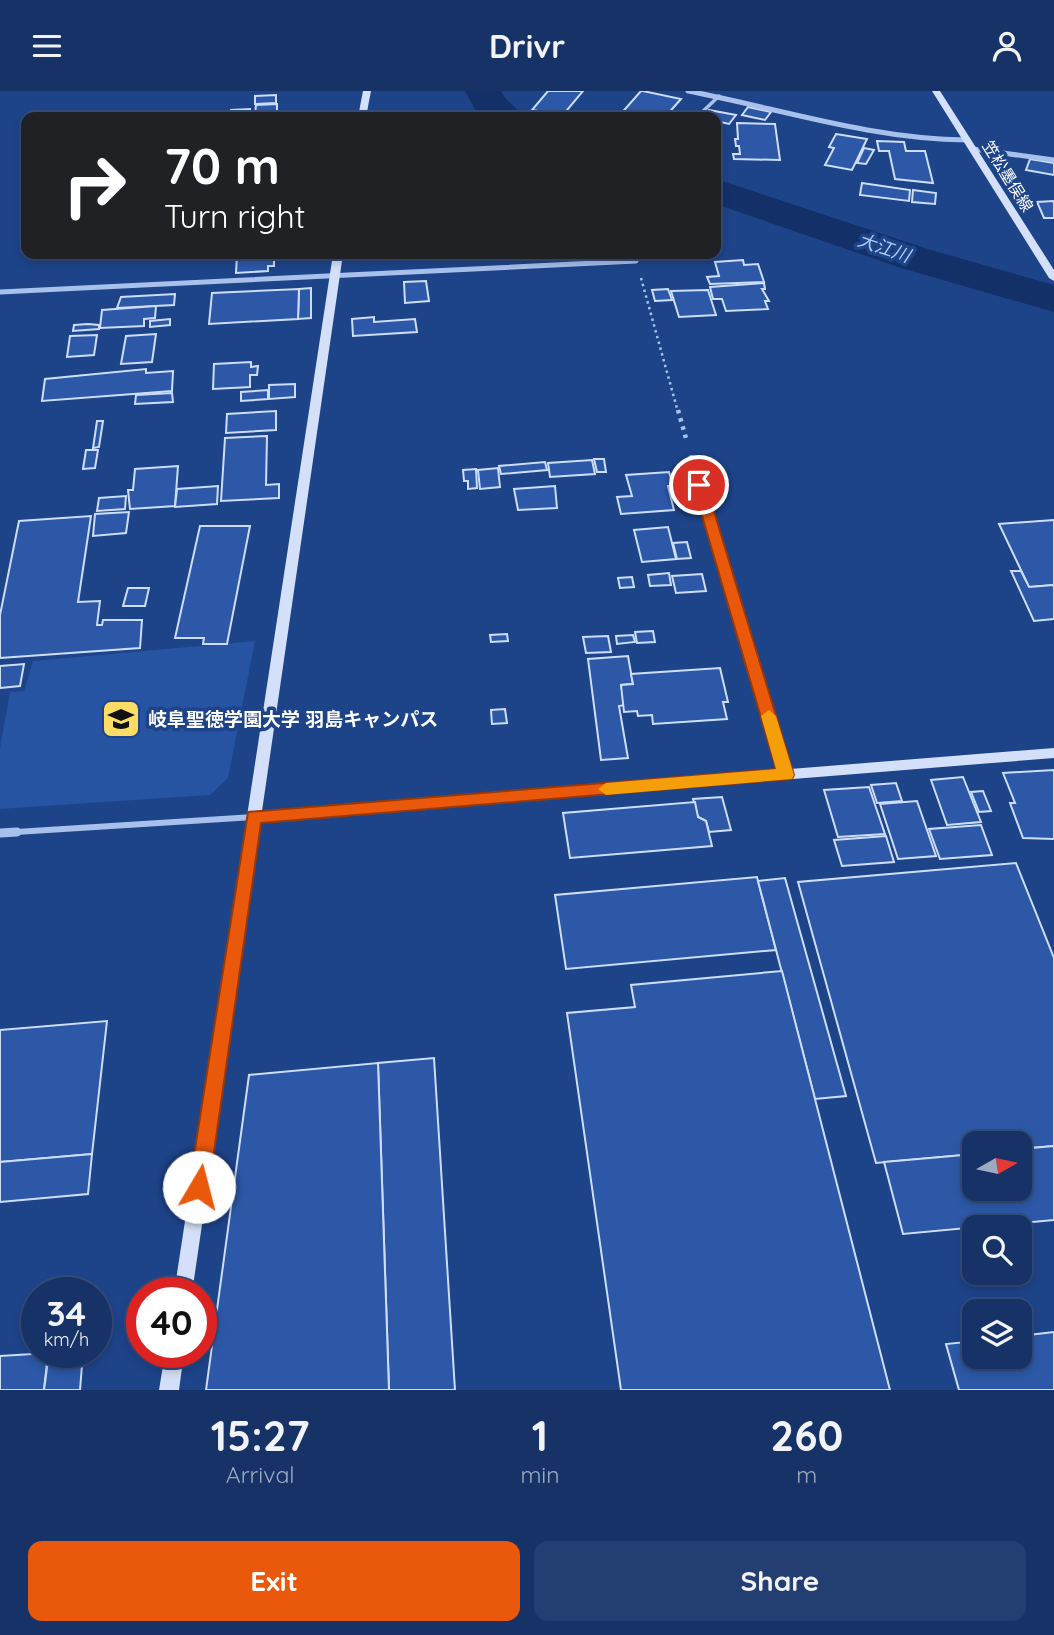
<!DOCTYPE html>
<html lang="en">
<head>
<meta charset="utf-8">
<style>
  body { margin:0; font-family:Quicksand,"Noto Sans JP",sans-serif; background:#233e70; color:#f1f3f6; height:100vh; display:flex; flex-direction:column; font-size:26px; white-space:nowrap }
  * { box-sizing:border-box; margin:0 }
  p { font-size:23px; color:#9eaac0 }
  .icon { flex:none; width:38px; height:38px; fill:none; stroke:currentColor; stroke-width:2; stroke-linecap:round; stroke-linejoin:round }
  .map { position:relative; height:1299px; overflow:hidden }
  .side { display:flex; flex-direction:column; background:#163267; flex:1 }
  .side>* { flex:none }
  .banner { position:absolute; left:21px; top:21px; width:700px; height:147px; border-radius:14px; box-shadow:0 4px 10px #0003,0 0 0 2px #354d7b; background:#202124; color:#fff; overflow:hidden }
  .needle { width:46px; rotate:81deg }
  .tools { position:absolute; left:962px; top:1040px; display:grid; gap:14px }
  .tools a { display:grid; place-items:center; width:70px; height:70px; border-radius:14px; background:#163267; box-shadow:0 4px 10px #0003,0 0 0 2px #354d7b; font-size:35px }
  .speed { position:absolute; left:21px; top:1186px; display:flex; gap:14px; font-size:35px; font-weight:700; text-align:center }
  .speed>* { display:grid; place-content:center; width:91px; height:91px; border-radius:50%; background:#163267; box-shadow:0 4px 10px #0003,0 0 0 2px #354d7b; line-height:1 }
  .speed small { font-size:18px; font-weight:400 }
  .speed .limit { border:10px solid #d22; background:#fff; color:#111 }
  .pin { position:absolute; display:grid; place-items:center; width:60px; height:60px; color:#fff; margin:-30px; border:4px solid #fff; border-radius:50%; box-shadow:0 2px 7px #0007 }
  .me { position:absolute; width:77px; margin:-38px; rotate:8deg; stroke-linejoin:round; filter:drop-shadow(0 0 5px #0008) }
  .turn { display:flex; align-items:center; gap:24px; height:147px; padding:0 28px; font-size:32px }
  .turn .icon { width:91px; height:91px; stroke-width:2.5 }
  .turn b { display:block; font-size:49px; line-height:60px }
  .eta { display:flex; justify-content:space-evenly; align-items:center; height:119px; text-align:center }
  .eta b { font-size:42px; font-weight:700; line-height:49px }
  .button { display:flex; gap:14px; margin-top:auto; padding:14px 28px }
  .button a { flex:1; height:80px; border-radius:14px; background:#ea580c; color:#fff; font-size:28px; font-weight:700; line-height:80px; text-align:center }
  .button a+a { background:#233e70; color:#f1f3f6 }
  header { display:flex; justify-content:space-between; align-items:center; height:91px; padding:0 28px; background:#163267; font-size:32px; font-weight:700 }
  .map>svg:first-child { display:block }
</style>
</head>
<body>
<header><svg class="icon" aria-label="menu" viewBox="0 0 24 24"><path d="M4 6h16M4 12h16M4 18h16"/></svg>Drivr<svg class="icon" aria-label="person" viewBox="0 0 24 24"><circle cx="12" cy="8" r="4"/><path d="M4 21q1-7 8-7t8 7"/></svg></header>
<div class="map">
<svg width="1054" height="1299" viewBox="0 0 1054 1299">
  <rect width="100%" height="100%" fill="#1d4389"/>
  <path fill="#2653a2" d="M 255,550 L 228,687 L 210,704 L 0,718 L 0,657 L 10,601 L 24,600 L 33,570 Z"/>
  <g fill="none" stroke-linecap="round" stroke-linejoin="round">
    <g fill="#143068" fill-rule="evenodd">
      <path d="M 465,0 L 501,0 C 507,12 516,15 523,26 L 479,26 Z"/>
      <path d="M 716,88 L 931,159 L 1054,194 L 1054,221 L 901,177 L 716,113 Z"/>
    </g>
  </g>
  <g fill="#2c58a7" stroke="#cdddf9" stroke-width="2">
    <path d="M 548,0 L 583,0 L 563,24 L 532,19 Z"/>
    <path d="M 641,0 L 643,0 L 681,8 L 665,26 L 618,26 Z"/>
    <path d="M 276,4 L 276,12 L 255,13 L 255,5 Z"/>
    <path d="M 277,13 L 277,23 L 255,24 L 256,14 Z"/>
    <path d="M 748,16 L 771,21 L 765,29 L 742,24 Z"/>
    <path d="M 250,18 L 250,26 L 230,26 L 231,19 Z"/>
    <path d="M 709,19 L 736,24 L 729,33 L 716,30 L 716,26 L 704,26 Z"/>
    <path d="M 737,32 L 775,33 L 780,69 L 734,68 L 733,63 L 740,63 L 739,55 L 736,55 L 735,48 L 738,48 Z"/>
    <path d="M 836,43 L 867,48 L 852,79 L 825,74 L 834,57 L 829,56 Z"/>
    <path d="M 877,50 L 904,51 L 906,60 L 925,60 L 933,92 L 895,88 L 889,60 L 879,60 Z"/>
    <path d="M 864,57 L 874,59 L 866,73 L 857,72 Z"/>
    <path d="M 1030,68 L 1054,72 L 1054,84 L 1026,79 Z"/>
    <path d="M 862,92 L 910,99 L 909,110 L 860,104 Z"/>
    <path d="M 913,99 L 936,102 L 935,113 L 912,111 Z"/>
    <path d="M 1054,110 L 1054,127 L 1044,127 L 1037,111 Z"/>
    <path d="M 237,163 L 274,163 L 274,175 L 268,175 L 268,180 L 236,182 Z"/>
    <path d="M 425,163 L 454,163 L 454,167 L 425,169 Z"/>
    <path d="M 503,163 L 544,163 L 544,165 L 507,167 Z"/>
    <path d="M 743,169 L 744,174 L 758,173 L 764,191 L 710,193 L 707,186 L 719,185 L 715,171 Z"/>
    <path d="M 426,190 L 429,210 L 405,212 L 404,191 Z"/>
    <path d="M 764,192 L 765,198 L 762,198 L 769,210 L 765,210 L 768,218 L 726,220 L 722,208 L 713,208 L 710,196 Z"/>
    <path d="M 311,197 L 311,227 L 298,228 L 299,198 Z"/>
    <path d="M 299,198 L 298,228 L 209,233 L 212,202 Z"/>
    <path d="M 668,198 L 672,209 L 655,210 L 652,199 Z"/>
    <path d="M 708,199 L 716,224 L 679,226 L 671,200 Z"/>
    <path d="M 175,203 L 174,214 L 117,217 L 121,206 Z"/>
    <path d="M 156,215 L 155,227 L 144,228 L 144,235 L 100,237 L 102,219 Z"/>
    <path d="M 374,226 L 374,231 L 415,228 L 417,241 L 353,245 L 352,228 Z"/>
    <path d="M 170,228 L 170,234 L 150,236 L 150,230 Z"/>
    <path d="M 74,234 L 88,233 L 99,234 L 99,238 L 73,240 Z"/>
    <path d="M 156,243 L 152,271 L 121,273 L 126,245 Z"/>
    <path d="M 97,244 L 94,264 L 67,266 L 70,245 Z"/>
    <path d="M 251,271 L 251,276 L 258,275 L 257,284 L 250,284 L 250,296 L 213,298 L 214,273 Z"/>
    <path d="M 146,278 L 146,282 L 173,280 L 172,300 L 42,310 L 45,288 Z"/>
    <path d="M 295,293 L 295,306 L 269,308 L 269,294 Z"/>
    <path d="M 268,299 L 268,308 L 241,310 L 241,301 Z"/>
    <path d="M 172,302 L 173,311 L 135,313 L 136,304 Z"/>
    <path d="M 276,320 L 276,339 L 226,342 L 227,323 Z"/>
    <path d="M 97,330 L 103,330 L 99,356 L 93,357 Z"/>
    <path d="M 267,345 L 266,394 L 279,393 L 279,407 L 221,410 L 225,347 Z"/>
    <path d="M 86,359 L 98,359 L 95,377 L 83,378 Z"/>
    <path d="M 594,368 L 604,368 L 606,381 L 597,381 Z"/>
    <path d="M 592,369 L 595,383 L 550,386 L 548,372 Z"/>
    <path d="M 545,371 L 547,379 L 501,383 L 499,375 Z"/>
    <path d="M 178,375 L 175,415 L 130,418 L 128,399 L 133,399 L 135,378 Z"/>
    <path d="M 498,377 L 500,396 L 480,398 L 478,379 Z"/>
    <path d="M 476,378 L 477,397 L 468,398 L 468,390 L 464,390 L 463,379 Z"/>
    <path d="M 669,381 L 673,395 L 668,395 L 674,419 L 621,423 L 617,406 L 632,405 L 626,384 Z"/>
    <path d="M 218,395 L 217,413 L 175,416 L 177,398 Z"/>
    <path d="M 555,395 L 557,417 L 518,419 L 514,398 Z"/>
    <path d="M 126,405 L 125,418 L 97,420 L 99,407 Z"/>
    <path d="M 129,421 L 126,442 L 93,445 L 95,423 Z"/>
    <path d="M 91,425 L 78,511 L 100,510 L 97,534 L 102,534 L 103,529 L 142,529 L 140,557 L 0,567 L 0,524 L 19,430 Z"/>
    <path d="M 1054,429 L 1054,494 L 1029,496 L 999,433 Z"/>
    <path d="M 200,435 L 250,435 L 227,553 L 203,553 L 204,547 L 175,547 Z"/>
    <path d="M 668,436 L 676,468 L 642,471 L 634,439 Z"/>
    <path d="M 687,451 L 691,467 L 677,468 L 673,452 Z"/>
    <path d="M 1011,480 L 1021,480 L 1029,496 L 1054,494 L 1054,528 L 1034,530 Z"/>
    <path d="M 669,482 L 671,494 L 650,495 L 648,484 Z"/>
    <path d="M 702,483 L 706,500 L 676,502 L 672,485 Z"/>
    <path d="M 632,486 L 634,496 L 620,497 L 618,487 Z"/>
    <path d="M 128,497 L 149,497 L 145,515 L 123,515 Z"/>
    <path d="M 653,540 L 655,551 L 637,552 L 635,541 Z"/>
    <path d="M 507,543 L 508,550 L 491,551 L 490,544 Z"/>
    <path d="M 633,544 L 635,551 L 617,553 L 616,545 Z"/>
    <path d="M 608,545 L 611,561 L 586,562 L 583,546 Z"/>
    <path d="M 628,565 L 633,593 L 621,594 L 625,614 L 619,615 L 628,667 L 601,669 L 588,568 Z"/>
    <path d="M 24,573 L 20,595 L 0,597 L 0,575 Z"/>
    <path d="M 720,577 L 728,611 L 723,611 L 727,628 L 653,633 L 652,624 L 638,625 L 637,620 L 624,621 L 621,594 L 633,593 L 631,583 Z"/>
    <path d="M 505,618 L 507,632 L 492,633 L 491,619 Z"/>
    <path d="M 1054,679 L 1054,748 L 1023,747 L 1010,712 L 1015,712 L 1003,682 Z"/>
    <path d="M 963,686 L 981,731 L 947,734 L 931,689 Z"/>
    <path d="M 896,692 L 902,710 L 877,712 L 871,694 Z"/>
    <path d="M 869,696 L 885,743 L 838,746 L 824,699 Z"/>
    <path d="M 983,700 L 991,720 L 979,721 L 971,701 Z"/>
    <path d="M 722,706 L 731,739 L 709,741 L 706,730 L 698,726 L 693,708 Z"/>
    <path d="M 917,710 L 936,765 L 898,768 L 880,713 Z"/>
    <path d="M 695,711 L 698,726 L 706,730 L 712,755 L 570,767 L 563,722 Z"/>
    <path d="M 981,734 L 992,764 L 940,768 L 929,738 Z"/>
    <path d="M 886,745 L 894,771 L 842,775 L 834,749 Z"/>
    <path d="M 1016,772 L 1054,867 L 1054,1055 L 1020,1058 L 1020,1052 L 975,1052 L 975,1063 L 876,1072 L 798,791 Z"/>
    <path d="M 757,786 L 776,859 L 566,878 L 555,804 Z"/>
    <path d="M 785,787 L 846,1005 L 815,1008 L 758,790 Z"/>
    <path d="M 782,880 L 890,1299 L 621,1299 L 567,922 L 635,916 L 631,894 Z"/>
    <path d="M 107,930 L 92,1063 L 0,1071 L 0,939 Z"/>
    <path d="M 434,967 L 455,1299 L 389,1299 L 378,972 Z"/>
    <path d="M 378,972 L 389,1299 L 206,1299 L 249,984 Z"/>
    <path d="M 1054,1055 L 1054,1129 L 903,1143 L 884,1071 L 975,1063 L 975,1097 L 1020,1097 L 1020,1058 Z"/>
    <path d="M 92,1063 L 88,1103 L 0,1111 L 0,1071 Z"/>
    <path d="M 1054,1241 L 1054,1299 L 959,1299 L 946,1253 L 975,1250 L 975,1265 L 1020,1265 L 1020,1245 Z"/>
    <path d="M 48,1262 L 44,1299 L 0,1299 L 0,1265 Z"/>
    <path d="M 49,1262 L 83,1262 L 80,1299 L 44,1299 Z"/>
  </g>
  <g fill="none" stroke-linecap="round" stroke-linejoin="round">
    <path stroke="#a8c0ec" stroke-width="2.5" stroke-dasharray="2.5 3.5" stroke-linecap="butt" d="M 641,187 L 678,321"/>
    <path stroke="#a8c0ec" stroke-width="4.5" stroke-dasharray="3.5 5" stroke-linecap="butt" d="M 678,319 L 687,351"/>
    <path stroke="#a8c0ec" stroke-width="3.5" d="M 697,26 L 719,5"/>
    <g stroke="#a8c0ec" stroke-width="5">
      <path d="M 688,0 C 781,18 871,48 967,49"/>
      <path d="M 973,58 L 1054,69"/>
      <path d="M 0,201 L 636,170"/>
    </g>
    <g stroke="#a8c0ec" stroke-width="6">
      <path d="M 691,367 L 786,684"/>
      <path d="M 0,742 L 254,726"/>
    </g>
    <path stroke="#a8c0ec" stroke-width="9" d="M 0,742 L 17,741"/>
    <g fill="#d4e0f9" fill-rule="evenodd">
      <path d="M 363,0 L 371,0 L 366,26 L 358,26 Z"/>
      <path d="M 932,0 L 940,0 L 1054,179 L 1054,190 L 1049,187 Z"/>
      <path d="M 333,163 L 343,163 L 262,720 L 1054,657 L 1054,667 L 261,731 L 192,1202 L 174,1202 Z"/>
      <path d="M 165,1262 L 184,1262 L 179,1299 L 159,1299 Z"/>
    </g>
  </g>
  <path fill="#ea580c" stroke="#983908" stroke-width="2" d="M 699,389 L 706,394 L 794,684 L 792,688 L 261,732 L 209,1096 L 206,1103 L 199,1106 L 192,1103 L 189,1096 L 248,721 L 776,678 L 693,394 Z"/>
  <path fill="#f59e0b" d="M 769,619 L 776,625 L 794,684 L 792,688 L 606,704 L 598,698 L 606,692 L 776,678 L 761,625 Z"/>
  <defs>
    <symbol id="university-square" viewBox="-11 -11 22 22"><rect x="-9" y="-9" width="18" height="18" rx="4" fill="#fbdd66" stroke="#1d4389"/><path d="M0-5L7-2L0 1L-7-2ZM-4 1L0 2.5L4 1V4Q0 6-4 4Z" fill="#111"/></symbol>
  </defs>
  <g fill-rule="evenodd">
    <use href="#university-square" x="99" y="606" width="44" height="44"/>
  </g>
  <g text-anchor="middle" stroke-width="7" stroke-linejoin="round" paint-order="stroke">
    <g font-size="16" fill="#fff" stroke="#1d4389">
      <text transform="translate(1008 85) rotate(58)" y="6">笠松墨俣線</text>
    </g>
    <g font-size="18" font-style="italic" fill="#b3cbf3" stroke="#1d4389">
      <text transform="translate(884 157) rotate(19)" y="6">大江川</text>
    </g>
    <g font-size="19" font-weight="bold" fill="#fff" stroke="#1d4389" text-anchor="start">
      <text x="148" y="635">岐阜聖徳学園大学 羽島キャンパス</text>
    </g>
  </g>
</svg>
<div class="tools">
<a><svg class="needle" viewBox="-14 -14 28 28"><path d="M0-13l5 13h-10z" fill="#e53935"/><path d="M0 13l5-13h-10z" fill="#9eaac0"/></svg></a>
<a><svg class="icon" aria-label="search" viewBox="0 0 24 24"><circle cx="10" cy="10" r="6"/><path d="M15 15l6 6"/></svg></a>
<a><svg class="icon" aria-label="layers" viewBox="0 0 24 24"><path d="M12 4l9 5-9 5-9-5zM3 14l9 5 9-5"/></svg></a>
</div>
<div class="speed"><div>34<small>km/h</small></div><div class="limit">40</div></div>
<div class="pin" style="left:699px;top:394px;background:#d93025"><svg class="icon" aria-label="arrive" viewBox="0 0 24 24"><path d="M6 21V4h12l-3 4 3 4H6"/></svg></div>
<svg class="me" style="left:199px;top:1096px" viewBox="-20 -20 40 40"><circle r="19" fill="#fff"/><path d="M0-13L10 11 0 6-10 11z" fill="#ea580c"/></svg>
<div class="banner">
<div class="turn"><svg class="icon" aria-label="right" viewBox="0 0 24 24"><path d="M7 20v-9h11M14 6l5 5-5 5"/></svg><div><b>70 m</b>Turn right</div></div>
</div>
</div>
<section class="side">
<div class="eta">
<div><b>15:27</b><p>Arrival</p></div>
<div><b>1</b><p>min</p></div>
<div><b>260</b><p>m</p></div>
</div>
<div class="button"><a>Exit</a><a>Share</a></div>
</section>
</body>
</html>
